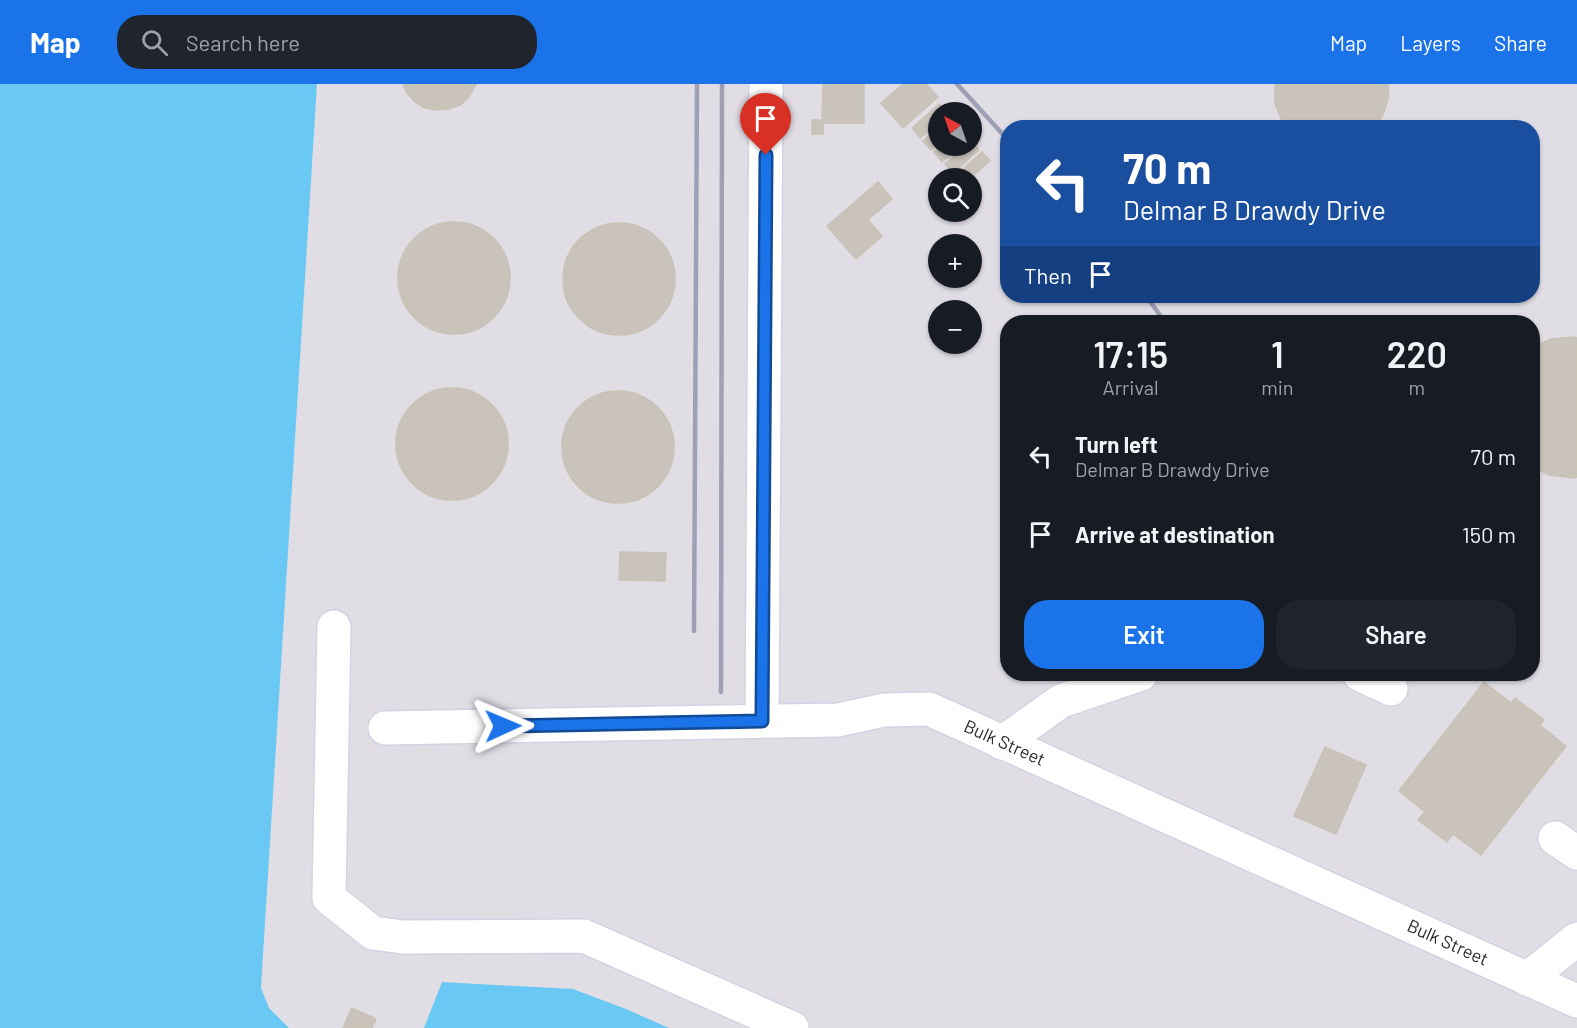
<!DOCTYPE html>
<html lang="en">
<head>
<meta charset="utf-8">
<style>
  body { margin:0; font-family:Barlow,sans-serif; background:#20242c; color:#f1f3f6; height:100vh; display:flex; flex-direction:column; font-size:22px; white-space:nowrap }
  * { box-sizing:border-box; margin:0 }
  p { font-size:20px; color:#9ea1a6 }
  .icon { flex:none; width:33px; height:33px; fill:none; stroke:currentColor; stroke-width:2; stroke-linecap:round; stroke-linejoin:round }
  .map { position:relative; flex:1; overflow:hidden }
  .details { position:absolute; left:1000px; top:231px; width:540px; height:366px; display:flex; flex-direction:column; background:#171b24; border-radius:24px; box-shadow:0 2px 4px #0004 }
  .details>* { flex:none }
  .hud { position:absolute; left:1000px; top:36px; width:540px; height:183px; border-radius:24px; box-shadow:0 2px 4px #0004; background:#1a4fa0; color:#fff; overflow:hidden }
  .needle { width:39px; rotate:320deg }
  .fabs { position:absolute; left:928px; top:18px; display:grid; gap:12px }
  .fabs a { display:grid; place-items:center; width:54px; height:54px; border-radius:50%; background:#171b24; box-shadow:0 2px 4px #0004; font-size:30px }
  .pin { position:absolute; display:grid; place-items:center; width:51px; height:51px; color:#fff; margin:-62px -26px; border-radius:50% 50% 50% 0; rotate:-45deg; box-shadow:0 0 6px #0007 }
  .pin .icon { rotate:45deg }
  .me { position:absolute; width:66px; margin:-33px; rotate:89deg; stroke-linejoin:round; filter:drop-shadow(0 0 4px #0008) }
  .turn { display:flex; align-items:center; gap:21px; height:126px; padding:0 24px; font-size:27px }
  .turn .icon { width:78px; height:78px; stroke-width:2.5 }
  .turn b { display:block; font-size:42px; line-height:51px }
  .then { display:flex; align-items:center; height:57px; padding:0 24px; background:#0003; gap:12px; font-size:22px }
  .eta { display:flex; justify-content:space-evenly; align-items:center; height:102px; text-align:center }
  .eta b { font-size:36px; font-weight:600; line-height:42px }
  .action { display:flex; gap:12px; margin-top:auto; padding:12px 24px }
  .action a { flex:1; height:69px; border-radius:24px; background:#1a73e8; color:#fff; font-size:24px; font-weight:600; line-height:69px; text-align:center }
  .action a+a { background:#20242c; color:#f1f3f6 }
  ul { padding:0; list-style:none }
  li { display:flex; align-items:center; gap:18px; height:78px; padding:0 24px }
  li div { flex:1 }
  li b { display:block; font-size:22px }
  li em { font-style:normal }
  header { display:flex; align-items:center; gap:36px; box-sizing:border-box; height:84px; padding:0 30px; background:#1a73e8; color:#fff }
  header strong { font-size:28px }
  nav { display:flex; gap:33px; margin-inline-start:auto; font-size:21px }
  .search { width:420px; height:54px; background:#20242c; display:flex; align-items:center; gap:15px; box-sizing:border-box; padding:0 21px; border-radius:24px; color:#9ea1a6; font-size:22px }
  .map>svg:first-child { display:block }
</style>
</head>
<body>
<header>
<strong>Map</strong>
<div class="search"><svg class="icon" aria-label="search" viewBox="0 0 24 24"><circle cx="10" cy="10" r="6"/><path d="M15 15l6 6"/></svg>Search here</div>
<nav><a>Map</a><a>Layers</a><a>Share</a></nav>
</header>
<div class="map">
<svg width="1577" height="944" viewBox="0 0 1577 944">
  <rect width="100%" height="100%" fill="#ede7dc"/>
  <path fill="#e0dde5" fill-rule="evenodd" d="M 317,0 L 1577,0 L 1577,944 L 669,944 L 626,925 L 573,905 L 443,898 L 424,944 L 289,944 L 269,924 L 261,904 ZM 939,28 L 972,28 L 972,62 L 939,62 ZM 1008,44 L 1533,44 L 1533,212 L 1008,212 ZM 939,94 L 972,94 L 972,128 L 939,128 ZM 939,160 L 972,160 L 972,194 L 939,194 ZM 939,226 L 972,226 L 972,260 L 939,260 ZM 1008,238 L 1533,238 L 1533,590 L 1008,590 Z"/>
  <g fill="#6ac8f4">
    <path d="M 0,0 L 317,0 L 261,904 L 269,924 L 289,944 L 0,944 Z"/>
    <path d="M 442,898 L 573,905 L 626,925 L 669,944 L 424,944 Z"/>
  </g>
  <g fill="#c9c3bb" stroke="#c9c3b5" stroke-width="1.5">
    <path d="M 403,0 L 476,0 L 469,13 L 460,21 L 449,25 L 437,26 L 425,24 L 415,18 L 407,9 Z"/>
    <path d="M 823,0 L 864,0 L 864,39 L 823,39 L 823,50 L 812,50 L 812,36 L 822,36 Z"/>
    <path d="M 903,0 L 926,0 L 938,13 L 903,44 L 881,19 Z"/>
    <path d="M 1275,0 L 1388,0 L 1389,12 L 1383,31 L 1374,44 L 1288,44 L 1283,39 L 1275,20 Z"/>
    <path d="M 939,20 L 947,28 L 939,28 L 939,38 L 920,54 L 912,44 Z"/>
    <path d="M 939,42 L 939,59 L 931,66 L 923,57 Z"/>
    <path d="M 972,57 L 979,66 L 953,89 L 945,80 L 965,62 L 972,62 Z"/>
    <path d="M 941,62 L 961,62 L 942,78 L 934,68 Z"/>
    <path d="M 982,68 L 990,77 L 970,94 L 957,94 L 955,92 Z"/>
    <path d="M 878,98 L 892,115 L 868,136 L 882,152 L 856,175 L 827,142 Z"/>
    <circle cx="454" cy="194" r="56"/>
    <circle cx="619" cy="195" r="56"/>
    <path d="M 1573,253 L 1577,254 L 1577,393 L 1574,394 L 1549,391 L 1533,383 L 1533,263 L 1551,255 Z"/>
    <circle cx="452" cy="360" r="56"/>
    <circle cx="618" cy="363" r="56"/>
    <path d="M 620,468 L 666,469 L 665,497 L 619,496 Z"/>
    <path d="M 1484,598 L 1511,619 L 1515,614 L 1544,636 L 1540,641 L 1566,662 L 1481,771 L 1453,750 L 1447,758 L 1418,736 L 1425,728 L 1399,707 Z"/>
    <path d="M 1325,663 L 1366,681 L 1336,750 L 1294,732 Z"/>
    <path d="M 352,924 L 376,935 L 372,944 L 343,944 Z"/>
  </g>
  <g fill="none" stroke-linecap="round" stroke-linejoin="round">
    <defs>
      <g id="minor">
        <path d="M 334,543 L 329,814 L 373,849 L 403,853 L 584,852 L 792,944"/>
        <path d="M 1359,590 L 1391,605"/>
        <path d="M 762,637 L 766,0"/>
        <path id="s1" d="M 385,644 L 838,636 L 884,626 L 929,625 L 1577,917"/>
        <path d="M 1002,659 L 1061,617 L 1141,590"/>
        <path d="M 1555,754 L 1577,769"/>
        <path d="M 1527,895 L 1577,855"/>
      </g>
    </defs>
    <use href="#minor" stroke="#d1d4e4" stroke-width="36"/>
    <use href="#minor" stroke="#fff" stroke-width="33"/>
    <g stroke="#9ea0b6" stroke-width="4.5">
      <path d="M 957,0 L 1008,56"/>
      <path d="M 1146,212 L 1165,238"/>
      <path d="M 694,547 L 697,0"/>
      <path d="M 721,608 L 722,0"/>
    </g>
  </g>
  <g fill="none" stroke-linecap="round" stroke-linejoin="round">
    <defs>
      <path id="route" d="M 503,642 L 762,637 L 766,71"/>
    </defs>
    <use href="#route" stroke="#114b97" stroke-width="15"/>
    <use href="#route" stroke="#1a73e8" stroke-width="10"/>
  </g>
  <g text-anchor="middle" stroke-width="4.5" stroke-linejoin="round" paint-order="stroke">
    <g font-size="18" fill="#2a2a2a" stroke="#fff">
      <text dy="6" stroke="none"><textPath href="#s1" startOffset="628">Bulk Street</textPath></text>
      <text dy="6" stroke="none"><textPath href="#s1" startOffset="1114">Bulk Street</textPath></text>
    </g>
  </g>
</svg>
<div class="fabs">
<a><svg class="needle" viewBox="-14 -14 28 28"><path d="M0-13l5 13h-10z" fill="#e53935"/><path d="M0 13l5-13h-10z" fill="#9ea1a6"/></svg></a>
<a><svg class="icon" aria-label="search" viewBox="0 0 24 24"><circle cx="10" cy="10" r="6"/><path d="M15 15l6 6"/></svg></a>
<a>+</a>
<a>−</a>
</div>
<div class="pin" style="left:766px;top:71px;background:#d93025"><svg class="icon" aria-label="arrive" viewBox="0 0 24 24"><path d="M6 21V4h12l-3 4 3 4H6"/></svg></div>
<svg class="me" style="left:503px;top:642px" viewBox="-20 -20 40 40"><path d="M0-17L14 15 0 8-14 15z" fill="#1a73e8" stroke="#fff" stroke-width="4"/></svg>
<div class="hud">
<div class="turn"><svg class="icon" aria-label="left" viewBox="0 0 24 24"><path d="M17 20v-9H6M10 6l-5 5 5 5"/></svg><div><b>70 m</b>Delmar B Drawdy Drive</div></div>
<div class="then">Then<svg class="icon" aria-label="arrive" viewBox="0 0 24 24"><path d="M6 21V4h12l-3 4 3 4H6"/></svg></div>
</div>
<section class="details">
<div class="eta">
<div><b>17:15</b><p>Arrival</p></div>
<div><b>1</b><p>min</p></div>
<div><b>220</b><p>m</p></div>
</div>
<ul>
<li><svg class="icon" aria-label="left" viewBox="0 0 24 24"><path d="M17 20v-9H6M10 6l-5 5 5 5"/></svg><div><b>Turn left</b><p>Delmar B Drawdy Drive</p></div><em>70 m</em></li>
<li><svg class="icon" aria-label="arrive" viewBox="0 0 24 24"><path d="M6 21V4h12l-3 4 3 4H6"/></svg><div><b>Arrive at destination</b></div><em>150 m</em></li>
</ul>
<div class="action"><a>Exit</a><a>Share</a></div>
</section>
</div>
</body>
</html>
